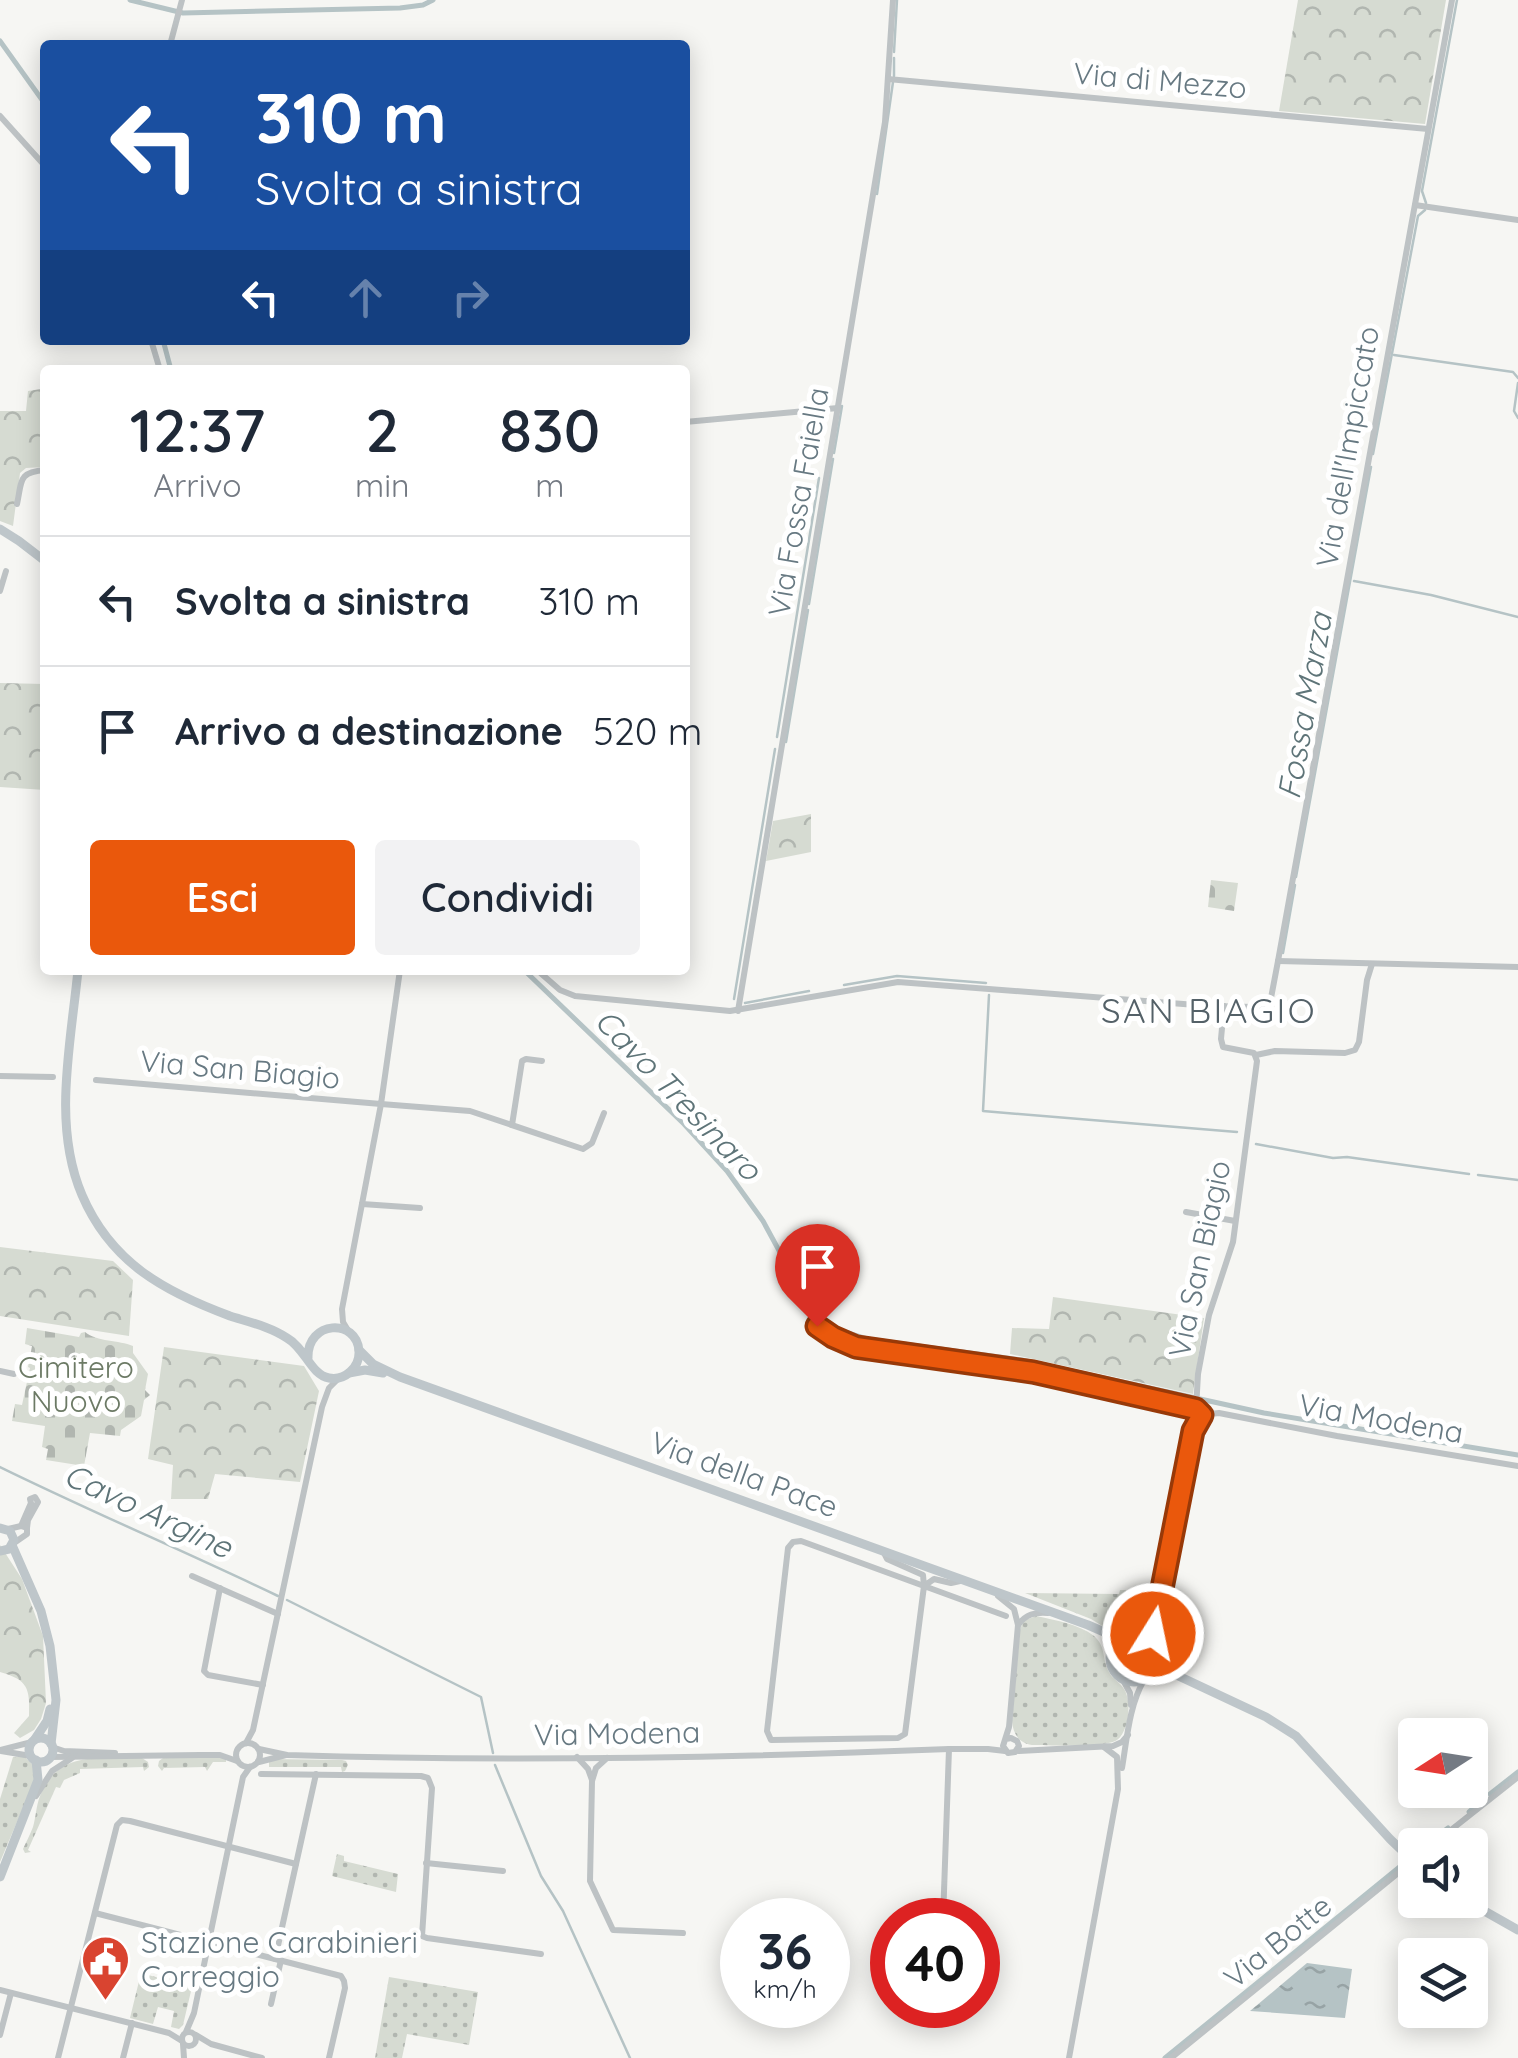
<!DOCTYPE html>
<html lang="it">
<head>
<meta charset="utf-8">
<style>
  body { margin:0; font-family:Quicksand,sans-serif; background:#f2f2f3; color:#1f2937; height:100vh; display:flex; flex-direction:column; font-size:38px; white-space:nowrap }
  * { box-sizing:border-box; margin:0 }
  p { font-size:32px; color:#747a83 }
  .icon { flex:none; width:55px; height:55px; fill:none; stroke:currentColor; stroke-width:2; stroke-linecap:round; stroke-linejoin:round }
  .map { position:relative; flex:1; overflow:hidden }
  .side { position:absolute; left:40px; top:365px; width:650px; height:610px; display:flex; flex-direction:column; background:#fff; border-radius:10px; box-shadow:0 5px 25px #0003 }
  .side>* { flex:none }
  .banner { position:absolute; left:40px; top:40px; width:650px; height:305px; border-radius:10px; box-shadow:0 5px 25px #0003; background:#1a4fa0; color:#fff; overflow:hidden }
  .needle { width:65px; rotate:258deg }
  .buttons { position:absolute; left:1398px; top:1718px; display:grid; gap:20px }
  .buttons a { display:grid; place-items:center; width:90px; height:90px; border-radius:10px; background:#fff; box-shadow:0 5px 25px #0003; font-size:50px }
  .speed { position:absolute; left:720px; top:1898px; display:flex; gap:20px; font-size:50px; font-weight:700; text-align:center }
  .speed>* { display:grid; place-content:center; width:130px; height:130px; border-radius:50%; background:#fff; box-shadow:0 5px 25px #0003; line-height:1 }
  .speed small { font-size:25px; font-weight:400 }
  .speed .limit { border:15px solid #d22; background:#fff; color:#111 }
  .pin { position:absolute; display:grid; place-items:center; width:85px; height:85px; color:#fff; margin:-102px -42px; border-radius:50% 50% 50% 0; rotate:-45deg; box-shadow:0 0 10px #0007 }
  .pin .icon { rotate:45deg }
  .me { position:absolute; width:110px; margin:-55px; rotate:10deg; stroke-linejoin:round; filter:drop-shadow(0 0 8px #0008) }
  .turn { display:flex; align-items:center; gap:35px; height:210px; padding:0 50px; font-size:45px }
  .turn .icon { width:130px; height:130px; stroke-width:2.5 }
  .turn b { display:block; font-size:70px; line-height:85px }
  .lanes { display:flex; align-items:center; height:95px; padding:0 50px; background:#0003; justify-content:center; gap:50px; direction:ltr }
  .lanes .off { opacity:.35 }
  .eta { display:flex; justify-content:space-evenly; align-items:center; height:170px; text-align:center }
  .eta b { font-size:60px; font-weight:600; line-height:70px }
  .action { display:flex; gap:20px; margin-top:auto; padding:20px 50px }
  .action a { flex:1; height:115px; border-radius:10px; background:#ea580c; color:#fff; font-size:40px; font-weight:600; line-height:115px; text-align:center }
  .action a+a { background:#f2f2f3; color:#1f2937 }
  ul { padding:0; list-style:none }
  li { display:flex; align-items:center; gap:30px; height:130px; padding:0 50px; border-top:2px solid #e0e1e3 }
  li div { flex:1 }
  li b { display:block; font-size:38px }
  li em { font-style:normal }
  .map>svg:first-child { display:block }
</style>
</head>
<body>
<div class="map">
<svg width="1518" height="2058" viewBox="0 0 1518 2058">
  <defs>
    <pattern id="grass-dots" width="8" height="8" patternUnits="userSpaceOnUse" patternTransform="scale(2.5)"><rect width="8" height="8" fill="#d6dbd2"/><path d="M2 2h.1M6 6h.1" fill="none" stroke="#b1b6b0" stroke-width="1.8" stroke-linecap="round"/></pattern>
    <pattern id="forest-crowns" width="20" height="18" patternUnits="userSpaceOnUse" patternTransform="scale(2.5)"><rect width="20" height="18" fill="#d6dbd2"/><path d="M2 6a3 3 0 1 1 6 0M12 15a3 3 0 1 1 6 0" fill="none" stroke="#b1b6b0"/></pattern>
    <pattern id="cemetery-stones" width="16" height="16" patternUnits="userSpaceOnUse" patternTransform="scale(2.5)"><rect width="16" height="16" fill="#d6dbd2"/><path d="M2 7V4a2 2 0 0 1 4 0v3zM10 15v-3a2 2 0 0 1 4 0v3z" fill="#b1b6b0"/></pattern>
    <pattern id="water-ripples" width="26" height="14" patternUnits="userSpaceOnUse" patternTransform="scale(2.5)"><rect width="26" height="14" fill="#b5c3c5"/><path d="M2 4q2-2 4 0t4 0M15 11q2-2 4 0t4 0" fill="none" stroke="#97a3a5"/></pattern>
  </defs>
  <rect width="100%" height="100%" fill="#f6f6f3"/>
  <g fill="url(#grass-dots)">
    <path d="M 1120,1590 L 1126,1590 L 1127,1599 L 1131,1604 L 1147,1606 L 1149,1603 L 1155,1605 L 1143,1627 L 1124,1631 L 1109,1630 L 1091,1619 L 1025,1593 L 1119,1594 Z"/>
    <path d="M 1036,1616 C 1055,1620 1079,1624 1094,1636 C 1106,1646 1102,1659 1109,1672 C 1112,1679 1120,1682 1124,1689 C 1132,1701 1129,1731 1117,1740 C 1106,1748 1048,1745 1032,1745 C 1019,1743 1013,1734 1012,1721 L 1020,1630 L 1023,1621 Z"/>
    <path d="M 24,1756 L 33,1765 L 36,1777 L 0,1862 L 0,1799 L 13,1757 Z"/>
    <path d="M 142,1758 L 148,1762 L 149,1767 L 144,1771 L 143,1767 L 80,1769 L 80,1773 L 64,1780 L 60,1788 L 56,1787 L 28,1850 L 31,1852 L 25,1853 L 23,1849 C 26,1842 30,1835 33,1827 C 36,1817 36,1806 40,1796 C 58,1749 101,1759 142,1758 Z"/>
    <path d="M 163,1758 L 226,1758 L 226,1762 L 213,1762 L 207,1771 L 205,1767 L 164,1768 L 162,1771 L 158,1766 L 159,1761 Z"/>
    <path d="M 269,1759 L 342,1760 L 346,1761 L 348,1765 L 345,1771 L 342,1772 L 341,1767 L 269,1767 Z"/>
    <path d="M 337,1854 L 344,1856 L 344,1861 L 398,1874 L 396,1892 L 332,1876 Z"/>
    <path d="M 141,1973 L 192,1987 L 183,2025 L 179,2029 L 171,2027 L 174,2011 L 158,2007 L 153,2024 L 130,2018 Z"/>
    <path d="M 389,1977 L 478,1992 L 469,2045 L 407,2034 L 402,2058 L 375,2058 Z"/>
  </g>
  <g fill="url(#forest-crowns)">
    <path d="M 1298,0 L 1446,0 L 1425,124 L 1279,111 Z"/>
    <path d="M 41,389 L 45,419 L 45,467 L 26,468 L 20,473 L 13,526 L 0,521 L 0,411 L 26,411 L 28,391 Z"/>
    <path d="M 0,683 L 45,684 L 45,790 L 0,787 Z"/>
    <path d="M 811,814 L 811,852 L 766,861 L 773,821 Z"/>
    <path d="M 0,1247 L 113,1261 L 133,1280 L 129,1336 L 0,1316 Z"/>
    <path d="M 1053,1297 L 1204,1318 L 1193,1394 L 1010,1354 L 1012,1328 L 1049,1329 Z"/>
    <path d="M 164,1347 L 304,1366 L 319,1391 L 300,1482 L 215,1474 L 208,1499 L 171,1499 L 173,1465 L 148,1459 Z"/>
    <path d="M 0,1545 L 22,1579 L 43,1636 L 46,1703 L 41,1719 L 34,1730 L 20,1738 L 14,1733 L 29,1716 C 30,1688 28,1680 0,1672 Z"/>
  </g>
  <g fill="url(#cemetery-stones)">
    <path d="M 1211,880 L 1238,883 L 1234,911 L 1208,907 Z"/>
    <path d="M 27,1328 L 79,1337 L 81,1333 L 85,1332 C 97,1342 119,1340 133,1346 L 133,1353 L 148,1374 L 145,1390 L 150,1395 L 144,1400 L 141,1416 L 121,1430 L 120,1436 L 90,1433 L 84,1466 L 46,1460 L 48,1449 L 42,1447 L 45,1426 L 12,1421 L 15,1404 L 22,1405 L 30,1368 L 28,1367 L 32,1346 L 25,1344 Z"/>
  </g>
  <path fill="url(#water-ripples)" d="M 1307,1963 L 1352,1969 L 1345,2018 L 1250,2011 Z"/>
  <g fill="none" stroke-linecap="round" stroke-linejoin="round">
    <g stroke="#b5c3c5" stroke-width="2.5">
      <path d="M 894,52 L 897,0"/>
      <path d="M 894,76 L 894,58"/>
      <path d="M 877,194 L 893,82"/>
      <path d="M 1426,203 L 1422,191 L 1457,0"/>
      <path d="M 1394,355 L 1513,372 L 1518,378"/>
      <path d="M 1518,383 L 1514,411 L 1518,418"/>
      <path d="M 834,453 L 842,406"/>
      <path d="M 1373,454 L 1418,216 L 1425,210"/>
      <path d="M 1354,581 L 1431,595 L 1518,617"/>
      <path d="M 809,604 L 833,459"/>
      <path d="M 777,737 L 819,478"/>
      <path d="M 786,742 L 808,610"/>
      <path d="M 1296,877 L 1371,467"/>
      <path d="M 1283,953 L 1295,885"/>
      <path d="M 844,985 L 897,976 L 986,983"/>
      <path d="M 989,995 L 983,1111 L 1237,1132"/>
      <path d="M 734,999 L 775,749"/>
      <path d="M 745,1003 L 809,991"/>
      <path d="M 1256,1144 L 1333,1158 L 1347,1157 L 1469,1174"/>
      <path d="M 1478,1175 L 1518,1180"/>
      <path d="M 0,1467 C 92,1512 186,1552 278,1596"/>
      <path d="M 287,1600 L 481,1697 L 493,1753"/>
      <path d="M 495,1765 L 541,1876 L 563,1911 L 630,2058"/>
    </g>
    <g stroke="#b5c3c5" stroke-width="5">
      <path d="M 130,0 L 183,13 L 400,8 L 423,5 L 433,0"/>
      <path d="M 0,41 L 45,104"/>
      <path d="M 163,340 L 171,370"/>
      <path d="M 524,970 L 684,1124 L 727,1171 L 763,1221 L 808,1304 L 818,1317 L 835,1329 L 867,1339 L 1022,1360 L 1264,1413 L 1518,1455"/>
      <path d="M 1490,1794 L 1518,1772"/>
      <path d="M 1469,1812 L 1485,1798"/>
      <path d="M 1426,1845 L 1448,1828"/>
      <path d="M 1165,2058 L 1402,1865"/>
    </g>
    <g stroke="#bdc2c4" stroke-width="6">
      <path d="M 170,45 L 182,0"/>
      <path d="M 888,79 L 1428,129"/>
      <path d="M 0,116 L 45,166"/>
      <path d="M 1415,205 L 1518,220"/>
      <path d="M 151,340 L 160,370"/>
      <path d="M 685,422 L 838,408"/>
      <path d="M 17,504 C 22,481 18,472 45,470"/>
      <path d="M 0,591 L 6,571"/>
      <path d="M 1278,961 L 1518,967"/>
      <path d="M 537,970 L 560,990 L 575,996 L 730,1011 L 898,982 L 1209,1006 L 1255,1007 L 1267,1005 L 1271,998 L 1278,961 L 1452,0"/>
      <path d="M 738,1011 L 885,122 L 893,0"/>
      <path d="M 1256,1055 L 1275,1051 L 1345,1053 L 1355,1050 L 1359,1042 L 1367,980 L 1372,964"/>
      <path d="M 0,1076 L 53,1077"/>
      <path d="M 96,1080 L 381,1104 L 400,970"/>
      <path d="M 512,1125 L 522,1061 L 526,1059 L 542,1061"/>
      <path d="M 362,1204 L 420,1208"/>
      <path d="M 1186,1212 L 1235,1221"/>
      <path d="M 810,1319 L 833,1337 L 857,1347 L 1033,1372 L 1183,1404 L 1198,1411"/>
      <path d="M 349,1332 L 343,1322 L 342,1309 L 381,1104 L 470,1111 L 583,1149 L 592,1143 L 604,1113"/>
      <path d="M 0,1371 L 14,1374"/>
      <path d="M 1196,1409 L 1198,1374 L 1209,1315 L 1233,1242 L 1257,1061 L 1254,1053 L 1223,1047 L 1221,1039 L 1224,1006"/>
      <path d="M 21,1526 L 31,1503 L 30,1499 L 35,1497 L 38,1502 L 28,1520 L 27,1528"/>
      <path d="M 8,1529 L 21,1526 L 27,1528 L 27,1534 L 14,1543"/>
      <path d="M 884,1553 L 887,1559 L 923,1575 L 924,1586 L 934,1579 L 951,1583 L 960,1581"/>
      <path d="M 192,1576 L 278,1614"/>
      <path d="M 924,1586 L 905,1734 L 898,1738 L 771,1740 L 767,1731 L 788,1548 L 793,1542 L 801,1541 L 1006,1616"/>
      <path d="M 220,1588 L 204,1671 L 208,1675 L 263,1685"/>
      <path d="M 998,1596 L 1014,1609 L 1018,1625 C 1026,1614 1035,1612 1048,1613"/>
      <path d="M 1137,1634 L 1146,1629 L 1152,1620"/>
      <path d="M 1154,1645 L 1153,1634 L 1155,1615 L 1193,1431 L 1202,1415 L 1219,1413 L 1337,1436 L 1518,1466"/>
      <path d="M 1122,1678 L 1130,1693 L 1131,1705"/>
      <path d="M 1006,1739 L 1011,1738 L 1017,1741 L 1019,1746 L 1015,1752 L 1008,1753 L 1003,1746 L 1009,1727 L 1018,1625"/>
      <circle cx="248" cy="1755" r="12"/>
      <path d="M 246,1743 L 253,1730 L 322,1407 L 329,1388 L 338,1379"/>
      <path d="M 52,1747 L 64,1751 L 115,1753"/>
      <path d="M 259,1749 L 287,1755 C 507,1762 729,1758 949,1749 L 988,1749 L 1005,1751"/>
      <path d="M 0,1750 L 32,1742"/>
      <path d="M 1,1751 L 31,1756"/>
      <path d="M 1019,1751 L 1113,1746 L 1122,1742 L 1128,1735"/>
      <path d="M 50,1757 L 200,1755 L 220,1755 L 237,1761"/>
      <path d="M 577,1757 L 588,1769 L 592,1780"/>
      <path d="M 607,1758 L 596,1768 L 592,1781 L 590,1881 L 613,1930 L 683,1933"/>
      <path d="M 259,1762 L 286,1755"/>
      <path d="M 1122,1768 C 1127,1739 1129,1706 1144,1680"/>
      <path d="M 261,1774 L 421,1776 L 428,1778 L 432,1788 L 422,1936 L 427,1938 L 541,1954"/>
      <path d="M 36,1796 L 52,1771 L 72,1758"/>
      <path d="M 1432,1845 L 1518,1777"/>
      <path d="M 426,1863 L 503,1871"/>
      <path d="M 95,1913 L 341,1976 L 344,1981 L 345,1988 L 329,2058"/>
      <path d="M 943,1920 L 949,1749"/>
      <path d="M 275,1959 L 316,1774"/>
      <path d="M 0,1990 L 169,2033 L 182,2041"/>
      <path d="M 271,2004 L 281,1960"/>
      <circle cx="189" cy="2039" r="7"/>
      <path d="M 186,2032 L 194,2013 L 243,1777 L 250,1767"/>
      <path d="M 0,2035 L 11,1993"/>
      <path d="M 196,2035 L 211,2044 L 262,2058"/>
      <path d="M 183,2044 L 184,2058"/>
      <path d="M 58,2058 L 117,1825 L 122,1820 L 130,1821 L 296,1864"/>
      <path d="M 123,2058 L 132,2023"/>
      <path d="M 1069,2058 L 1118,1789 L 1117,1757 L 1104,1747"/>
      <path d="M 1171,2058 L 1413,1861"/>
    </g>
    <g stroke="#bec6ca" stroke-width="9">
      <path d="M 0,529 L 19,541 L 45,561"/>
      <path d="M 78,970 C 71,1043 52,1125 82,1195 C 111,1263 165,1292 230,1316 C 249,1322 271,1327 287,1338 C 305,1348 311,1375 329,1378 C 345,1381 360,1367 359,1351 C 357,1318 307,1320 308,1358"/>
      <path d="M 359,1350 L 373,1364 L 400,1377 L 1088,1625 L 1111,1635 L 1127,1635"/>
      <path d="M 349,1373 L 365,1370 L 383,1373"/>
      <path d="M 0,1528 L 10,1531 L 14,1540 L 9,1549 L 0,1551"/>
      <path d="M 12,1545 L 41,1611 L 50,1646 L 56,1700 L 51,1744"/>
      <circle cx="1134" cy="1658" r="24"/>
      <path d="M 1158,1657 L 1170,1672 L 1266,1717 L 1296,1736 L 1390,1839 L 1415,1863"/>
      <circle cx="41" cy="1750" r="12"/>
      <path d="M 35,1739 L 47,1721 L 50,1709"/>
      <path d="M 0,1877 L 38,1780 L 36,1760"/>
      <path d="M 1465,1900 L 1518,1930"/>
    </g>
  </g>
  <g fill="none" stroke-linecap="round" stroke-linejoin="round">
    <defs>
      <path id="route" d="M 817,1326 L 833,1337 L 856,1347 L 1033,1372 L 1196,1409 L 1202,1415 L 1193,1431 L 1153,1634"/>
    </defs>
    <use href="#route" stroke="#983908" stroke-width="25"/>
    <use href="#route" stroke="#ea580c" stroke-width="18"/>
  </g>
  <defs>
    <symbol id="civic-pin" viewBox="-11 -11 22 30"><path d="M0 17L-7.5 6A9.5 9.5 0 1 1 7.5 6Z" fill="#d94430" stroke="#fff"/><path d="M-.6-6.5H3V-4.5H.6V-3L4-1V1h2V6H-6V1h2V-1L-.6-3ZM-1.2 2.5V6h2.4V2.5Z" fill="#fff"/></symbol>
  </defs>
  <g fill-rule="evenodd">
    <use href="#civic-pin" x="78" y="1932" width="55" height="75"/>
  </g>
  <g text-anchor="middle" stroke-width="10" stroke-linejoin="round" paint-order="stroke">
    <g font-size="30" fill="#677982" stroke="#fff">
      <text transform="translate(1160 81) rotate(5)" y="10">Via di Mezzo</text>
      <text transform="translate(1348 447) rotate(-80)" y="10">Via dell'Impiccato</text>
      <text transform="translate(799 502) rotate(-80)" y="10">Via Fossa Faiella</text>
      <text transform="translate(240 1070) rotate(5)" y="10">Via San Biagio</text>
      <text transform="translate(1200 1259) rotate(-78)" y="10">Via San Biagio</text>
      <text transform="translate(1381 1419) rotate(10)" y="10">Via Modena</text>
      <text transform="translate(744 1475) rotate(20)" y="10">Via della Pace</text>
      <text transform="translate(617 1734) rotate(-1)" y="10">Via Modena</text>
      <text transform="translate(1278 1942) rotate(-39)" y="10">Via Botte</text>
    </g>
    <g font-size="30" fill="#6c7a65" stroke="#fff">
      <text x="76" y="1378">Cimitero<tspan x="76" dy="34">Nuovo</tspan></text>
    </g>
    <g font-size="30" fill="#677982" stroke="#fff" text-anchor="start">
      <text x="141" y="1953">Stazione Carabinieri<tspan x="141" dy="34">Correggio</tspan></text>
    </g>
    <g font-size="32" font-style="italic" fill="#5e7478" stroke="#fff">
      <text transform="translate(1305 706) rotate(-80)" y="11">Fossa Marza</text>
      <text transform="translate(678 1095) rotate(46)" y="11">Cavo Tresinaro</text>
      <text transform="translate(148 1511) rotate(25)" y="11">Cavo Argine</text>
    </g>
    <g font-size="35" letter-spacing="2.5" fill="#546168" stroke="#fff">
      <text x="1209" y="1023">SAN BIAGIO</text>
    </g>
  </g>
</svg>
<div class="buttons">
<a><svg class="needle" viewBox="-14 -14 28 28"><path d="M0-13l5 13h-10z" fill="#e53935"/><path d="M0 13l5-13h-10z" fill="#747a83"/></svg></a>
<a><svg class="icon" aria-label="sound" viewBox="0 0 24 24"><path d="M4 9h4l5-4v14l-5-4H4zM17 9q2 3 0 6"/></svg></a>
<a><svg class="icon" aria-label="layers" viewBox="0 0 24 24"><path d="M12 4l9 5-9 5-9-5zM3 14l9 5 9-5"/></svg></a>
</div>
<div class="speed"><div>36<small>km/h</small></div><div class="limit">40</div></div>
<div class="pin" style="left:817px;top:1326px;background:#d93025"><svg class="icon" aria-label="arrive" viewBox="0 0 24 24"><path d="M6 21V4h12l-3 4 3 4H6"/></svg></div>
<svg class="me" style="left:1153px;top:1634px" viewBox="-20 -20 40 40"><circle r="17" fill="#ea580c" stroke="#fff" stroke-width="3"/><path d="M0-11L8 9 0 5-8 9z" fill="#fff"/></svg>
<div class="banner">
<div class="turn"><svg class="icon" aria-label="left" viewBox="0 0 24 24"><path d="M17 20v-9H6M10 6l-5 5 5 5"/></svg><div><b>310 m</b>Svolta a sinistra</div></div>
<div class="lanes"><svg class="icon" aria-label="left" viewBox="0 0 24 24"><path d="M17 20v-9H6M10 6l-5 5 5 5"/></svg><svg class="icon off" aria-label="ahead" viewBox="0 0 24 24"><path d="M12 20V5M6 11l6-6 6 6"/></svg><svg class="icon off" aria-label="right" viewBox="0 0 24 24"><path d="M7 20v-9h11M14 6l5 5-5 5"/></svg></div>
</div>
<section class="side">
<div class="eta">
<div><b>12:37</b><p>Arrivo</p></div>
<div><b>2</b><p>min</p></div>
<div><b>830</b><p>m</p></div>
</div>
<ul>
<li><svg class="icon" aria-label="left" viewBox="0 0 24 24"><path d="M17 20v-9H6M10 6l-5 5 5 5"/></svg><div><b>Svolta a sinistra</b></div><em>310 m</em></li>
<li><svg class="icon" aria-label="arrive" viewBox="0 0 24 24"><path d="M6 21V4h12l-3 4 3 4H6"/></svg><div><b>Arrivo a destinazione</b></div><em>520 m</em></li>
</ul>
<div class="action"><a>Esci</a><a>Condividi</a></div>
</section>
</div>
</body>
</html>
